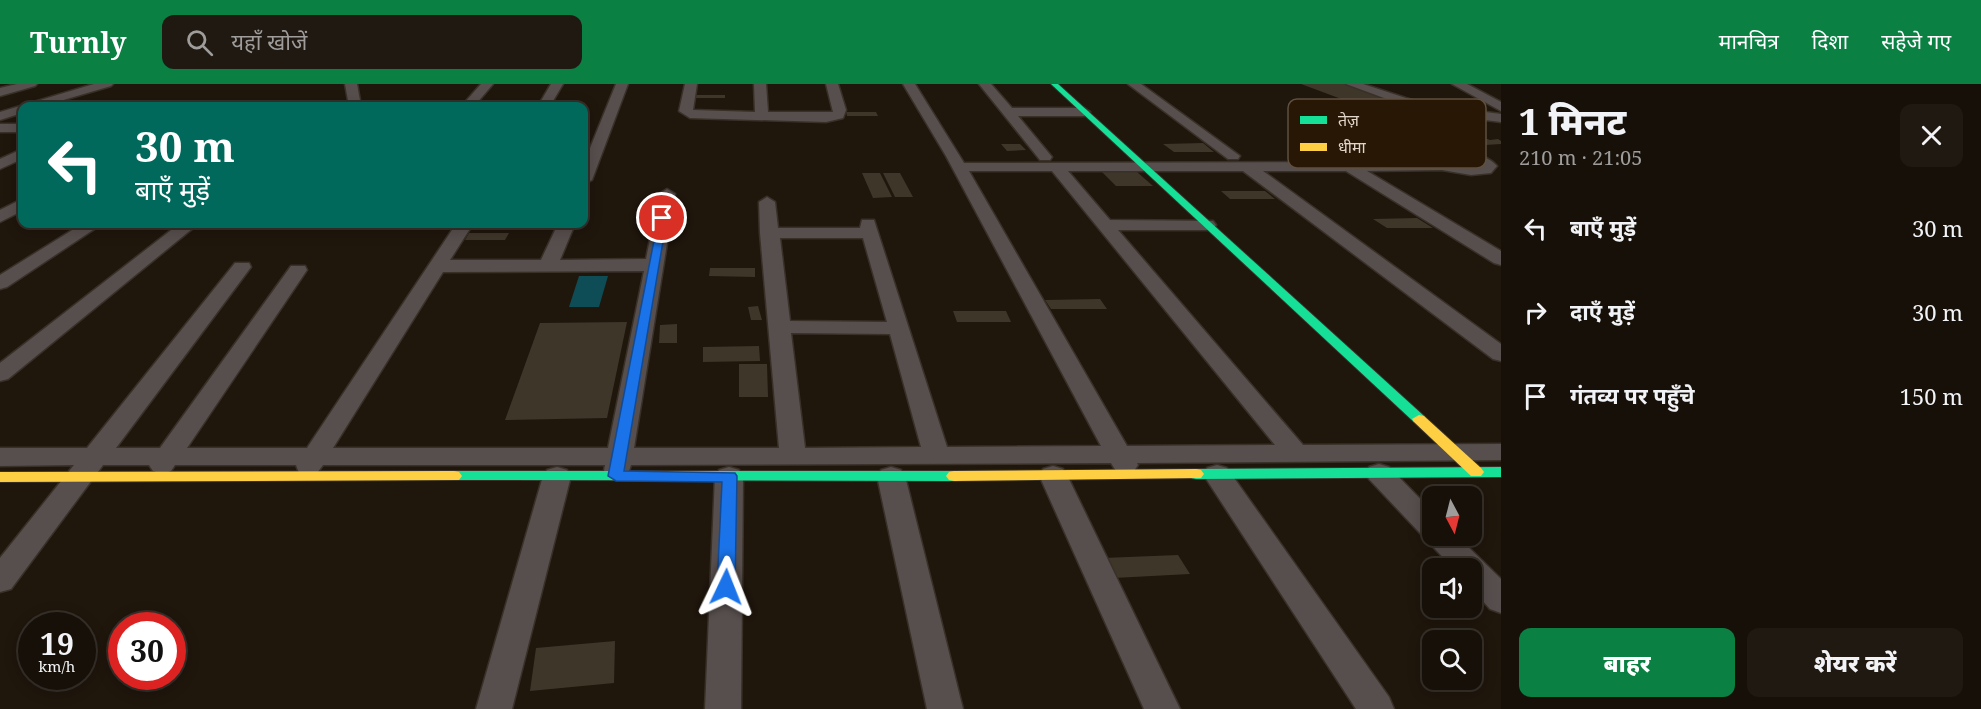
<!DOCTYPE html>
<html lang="hi">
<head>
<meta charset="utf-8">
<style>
  body { margin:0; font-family:"Noto Serif","Noto Sans Devanagari",serif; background:#201912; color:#f1f3f6; height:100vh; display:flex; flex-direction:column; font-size:22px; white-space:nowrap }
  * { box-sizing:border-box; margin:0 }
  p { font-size:20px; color:#9e9d9c }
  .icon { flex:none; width:33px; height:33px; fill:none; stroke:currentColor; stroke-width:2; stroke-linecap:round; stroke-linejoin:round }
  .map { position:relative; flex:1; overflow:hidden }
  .side { display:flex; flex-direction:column; background:#171009; width:480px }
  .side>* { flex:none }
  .hud { position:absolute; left:18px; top:18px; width:570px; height:126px; border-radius:12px; box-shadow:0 3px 15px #0003,0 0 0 2px #36302a; background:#00695c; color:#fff; overflow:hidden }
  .needle { width:39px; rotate:173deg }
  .buttons { position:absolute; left:1422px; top:402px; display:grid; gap:12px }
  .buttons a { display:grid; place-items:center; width:60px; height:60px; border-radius:12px; background:#171009; box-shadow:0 3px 15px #0003,0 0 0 2px #36302a; font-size:30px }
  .speed { position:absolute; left:18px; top:528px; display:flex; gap:12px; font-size:30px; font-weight:700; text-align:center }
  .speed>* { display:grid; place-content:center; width:78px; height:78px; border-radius:50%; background:#171009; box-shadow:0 3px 15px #0003,0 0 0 2px #36302a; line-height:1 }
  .speed small { font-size:15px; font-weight:400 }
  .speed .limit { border:9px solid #d22; background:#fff; color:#111 }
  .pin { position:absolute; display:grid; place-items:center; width:51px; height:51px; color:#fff; margin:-26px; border:3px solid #fff; border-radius:50%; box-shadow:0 2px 6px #0007 }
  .me { position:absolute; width:66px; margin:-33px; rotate:2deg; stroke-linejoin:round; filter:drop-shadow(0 0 4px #0008) }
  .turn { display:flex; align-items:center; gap:21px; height:126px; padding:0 18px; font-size:27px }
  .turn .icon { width:78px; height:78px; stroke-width:2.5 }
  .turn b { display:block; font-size:42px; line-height:51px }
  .round { display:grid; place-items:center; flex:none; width:63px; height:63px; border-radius:12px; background:#201912 }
  .overview { display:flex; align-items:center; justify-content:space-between; height:102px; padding:0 18px }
  h1 { font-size:36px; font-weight:800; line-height:45px }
  .cta { display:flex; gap:12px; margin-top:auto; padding:12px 18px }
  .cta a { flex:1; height:69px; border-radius:12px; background:#0b8043; color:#fff; font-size:24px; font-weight:800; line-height:69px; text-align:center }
  .cta a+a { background:#201912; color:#f1f3f6 }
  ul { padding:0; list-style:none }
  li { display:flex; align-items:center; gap:18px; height:84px; padding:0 18px }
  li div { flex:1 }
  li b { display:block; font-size:22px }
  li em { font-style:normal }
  header { display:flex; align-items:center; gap:36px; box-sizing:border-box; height:84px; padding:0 30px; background:#0b8043; color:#fff }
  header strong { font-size:28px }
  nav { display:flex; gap:33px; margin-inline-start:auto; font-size:21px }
  .search { width:420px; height:54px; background:#201912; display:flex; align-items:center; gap:15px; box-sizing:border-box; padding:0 21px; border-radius:12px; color:#9e9d9c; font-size:22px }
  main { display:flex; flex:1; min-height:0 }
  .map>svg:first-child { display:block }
</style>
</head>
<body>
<header>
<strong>Turnly</strong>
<div class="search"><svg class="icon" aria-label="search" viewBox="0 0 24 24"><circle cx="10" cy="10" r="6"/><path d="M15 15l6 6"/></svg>यहाँ खोजें</div>
<nav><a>मानचित्र</a><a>दिशा</a><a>सहेजे गए</a></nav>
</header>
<main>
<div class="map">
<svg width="1501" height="625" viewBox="0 0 1501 625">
  <rect width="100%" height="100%" fill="#1f160c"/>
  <path fill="#0f4d56" d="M 579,192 L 608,192 L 599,223 L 569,223 Z"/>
  <g fill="#3f362a">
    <path d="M 1301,0 L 1346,0 L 1445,34 L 1403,38 Z"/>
    <rect x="696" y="11" width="29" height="3"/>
    <path d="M 846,28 L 876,28 L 878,32 L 847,32 Z"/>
    <path d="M 1459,38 L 1481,50 L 1475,50 L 1490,56 L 1498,55 L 1501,57 L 1501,60 L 1470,62 L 1414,41 Z"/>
    <path d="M 1203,59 L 1214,68 L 1174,68 L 1163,60 Z"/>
    <path d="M 1001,60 L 1020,60 L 1026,66 L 1007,67 Z"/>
    <path d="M 1102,88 L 1137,88 L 1153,102 L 1116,102 Z"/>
    <path d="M 862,89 L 880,89 L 892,113 L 873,114 Z"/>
    <path d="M 883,89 L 900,89 L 913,113 L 895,113 Z"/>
    <path d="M 1221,107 L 1265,107 L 1275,115 L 1230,115 Z"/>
    <path d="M 1417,134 L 1433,144 L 1387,144 L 1373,135 Z"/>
    <path d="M 469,149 L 509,149 L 505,156 L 465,156 Z"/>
    <path d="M 710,184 L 755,184 L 755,193 L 709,192 Z"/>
    <path d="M 1100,215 L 1107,225 L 1051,225 L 1045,216 Z"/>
    <path d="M 758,222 L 762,236 L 751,236 L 748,223 Z"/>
    <path d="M 953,227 L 1006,227 L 1011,238 L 957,238 Z"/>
    <path d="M 627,238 L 607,334 L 505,336 L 540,239 Z"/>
    <path d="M 677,240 L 677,259 L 659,259 L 660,241 Z"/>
    <path d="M 759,262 L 760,277 L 703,278 L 703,263 Z"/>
    <path d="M 739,280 L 767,280 L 768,313 L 739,313 Z"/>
    <path d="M 1178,471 L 1190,490 L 1114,494 L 1103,474 Z"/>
    <path d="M 615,557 L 614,599 L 530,607 L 536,564 Z"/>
  </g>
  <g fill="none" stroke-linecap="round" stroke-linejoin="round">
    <defs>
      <g id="street">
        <path d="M 17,0 L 37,0 L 35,2 L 0,12 L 0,4 Z"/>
        <path d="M 94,0 L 113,0 L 111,2 L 43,22 L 22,22 L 22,29 L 0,36 L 0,28 Z"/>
        <path d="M 345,0 L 357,0 L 361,22 L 349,22 Z"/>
        <path d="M 481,0 L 493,0 L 476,20 L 468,20 L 466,17 Z"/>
        <path d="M 551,0 L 563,0 L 550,22 L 538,22 Z"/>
        <path d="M 616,0 L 628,0 L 592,96 L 584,100 L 584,79 Z"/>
        <path d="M 685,0 L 697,0 L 693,26 L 755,28 L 754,0 L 766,0 L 768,28 L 833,28 L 826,0 L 838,0 L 846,26 L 843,34 L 826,38 L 690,34 L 679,27 Z"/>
        <path d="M 903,0 L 915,0 L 964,79 L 1426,78 L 1421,72 C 1435,56 1485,67 1497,82 L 1491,89 L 1471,91 L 1442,86 L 1367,87 L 1501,167 L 1501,181 L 1494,179 L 1346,87 L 1263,87 L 1501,260 L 1501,277 L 1493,275 L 1243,87 L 1068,87 L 1110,136 L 1213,137 L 1216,141 L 1213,145 L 1207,146 L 1118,146 L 1303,361 L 1501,360 L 1501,376 L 1137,379 L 1138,381 L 1134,387 L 1125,390 L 1116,387 L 1111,379 L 631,381 L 627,393 L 617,396 L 607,393 L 604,387 L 605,381 L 323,381 L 317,389 L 308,392 L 299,389 L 296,381 L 175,381 L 171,387 L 162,390 L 153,387 L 149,381 L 103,381 L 11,505 L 0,508 L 0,474 L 74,381 L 0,382 L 0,364 L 87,364 L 235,179 L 249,179 L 251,183 L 116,364 L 160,364 L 291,182 L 305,182 L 307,186 L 187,364 L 307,364 L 456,140 L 473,140 L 450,176 L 541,176 L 558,140 L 575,140 L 560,176 L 646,175 L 659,110 L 667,105 L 675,110 L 634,364 L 779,364 L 760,149 L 759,118 L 767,113 L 775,118 L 778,144 L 860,144 L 862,136 L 874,136 L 947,363 L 1101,362 L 946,72 ZM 1446,72 L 1474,77 L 1480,82 L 1455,81 L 1437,73 ZM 969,87 L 1052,87 L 1275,361 L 1127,362 ZM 780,154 L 863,154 L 887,238 L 790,237 ZM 644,187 L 608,364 L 333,364 L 443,188 ZM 791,249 L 890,250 L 921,363 L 805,364 Z"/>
        <path d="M 979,0 L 991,0 L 1012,24 L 1084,24 L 1090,28 L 1084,32 L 1018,32 L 1052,73 L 1050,76 L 1040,76 Z"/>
        <path d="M 1128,0 L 1141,0 L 1240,72 L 1238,75 L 1228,75 Z"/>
        <path d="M 1346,0 L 1363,0 L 1424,20 L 1501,30 L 1501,38 L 1422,28 Z"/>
        <path d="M 1452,0 L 1467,0 L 1501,18 L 1501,27 Z"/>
        <rect x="0" y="40" width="22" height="8"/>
        <path d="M 22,65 L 22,75 L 0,85 L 0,75 Z"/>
        <path d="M 22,115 L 22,127 L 0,138 L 0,126 Z"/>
        <path d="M 82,140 L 102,140 L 7,203 L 0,205 L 0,191 Z"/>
        <path d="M 179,140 L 198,140 L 8,295 L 0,297 L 0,279 Z"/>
        <path d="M 1379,380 L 1389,383 L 1432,427 L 1432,452 L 1457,452 L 1501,495 L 1501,529 L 1490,525 L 1472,505 L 1472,484 L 1453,484 L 1369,395 L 1365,389 L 1369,383 Z"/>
        <path d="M 1217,381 L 1227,384 L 1389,613 L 1394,625 L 1356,625 L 1203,390 L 1207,384 Z"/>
        <path d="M 1053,382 L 1063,385 L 1067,391 L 1180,625 L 1144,625 L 1039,391 L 1043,385 Z"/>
        <path d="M 557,383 L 567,386 L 571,392 L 512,625 L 476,625 L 543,392 L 547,386 Z"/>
        <path d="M 729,383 L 739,386 L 743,392 L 741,625 L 705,625 L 715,392 L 719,386 Z"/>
        <path d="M 891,383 L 901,386 L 905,392 L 963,625 L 927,625 L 877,392 L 881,386 Z"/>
      </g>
      <g id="fast">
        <path d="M 1051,0 L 1058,0 L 1424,332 L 1426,335 L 1424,338 L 1414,338 Z"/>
        <path d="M 1501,383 L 1501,393 L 1196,395 L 1191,394 L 1188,390 L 1191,386 L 1196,385 Z"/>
        <path d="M 454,387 L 954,387 L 959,388 L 962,392 L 959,396 L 954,397 L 449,396 L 446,392 L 449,388 Z"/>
      </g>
      <g id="slow">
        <path d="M 1419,331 L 1424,332 L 1481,384 L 1484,388 L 1481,392 L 1471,392 L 1414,338 L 1412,335 Z"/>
        <path d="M 1196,385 L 1201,386 L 1204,390 L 1201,394 L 954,397 L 949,396 L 946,392 L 949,388 L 954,387 Z"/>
        <path d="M 454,387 L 459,388 L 462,392 L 459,396 L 0,398 L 0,388 Z"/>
      </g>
    </defs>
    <use href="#street" stroke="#393128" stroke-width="3"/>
    <use href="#fast" stroke="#393128" stroke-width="2"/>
    <use href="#slow" stroke="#393128" stroke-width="2"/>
    <use href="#street" fill="#574f4d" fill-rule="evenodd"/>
    <use href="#fast" fill="#16e098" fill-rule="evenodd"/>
    <use href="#slow" fill="#ffcf43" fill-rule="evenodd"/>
  </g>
  <path fill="#1a73e8" stroke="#114b97" stroke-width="1.5" d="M 659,131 L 667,134 L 624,387 L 735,389 L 737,392 L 735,503 L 733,508 L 726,510 L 720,508 L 717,503 L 722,398 L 616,397 L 608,392 Z"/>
  <rect x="1288" y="15" width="198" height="69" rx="9" fill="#271704" stroke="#5f503f" stroke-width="1.5"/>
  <rect x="1300" y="32" width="27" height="8" fill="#16e098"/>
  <rect x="1300" y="59" width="27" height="8" fill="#ffcf43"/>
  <g font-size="16" fill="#e2d6ca">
    <text x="1338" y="42">तेज़</text>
    <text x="1338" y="69">धीमा</text>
  </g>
</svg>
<div class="buttons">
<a><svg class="needle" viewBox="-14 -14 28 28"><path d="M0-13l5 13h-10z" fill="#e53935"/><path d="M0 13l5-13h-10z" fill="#9e9d9c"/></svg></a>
<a><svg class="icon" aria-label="sound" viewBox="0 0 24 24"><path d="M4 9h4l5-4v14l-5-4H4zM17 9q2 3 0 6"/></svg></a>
<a><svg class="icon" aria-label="search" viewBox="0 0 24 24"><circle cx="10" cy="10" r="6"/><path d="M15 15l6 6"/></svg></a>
</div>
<div class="speed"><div>19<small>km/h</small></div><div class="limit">30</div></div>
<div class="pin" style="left:662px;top:134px;background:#d93025"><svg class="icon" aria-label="arrive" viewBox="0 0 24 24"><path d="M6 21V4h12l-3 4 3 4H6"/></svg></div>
<svg class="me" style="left:726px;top:503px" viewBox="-20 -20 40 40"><path d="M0-17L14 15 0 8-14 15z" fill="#1a73e8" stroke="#fff" stroke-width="4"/></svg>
<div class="hud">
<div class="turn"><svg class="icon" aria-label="left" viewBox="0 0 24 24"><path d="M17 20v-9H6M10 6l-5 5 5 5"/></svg><div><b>30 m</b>बाएँ मुड़ें</div></div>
</div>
</div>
<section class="side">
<div class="overview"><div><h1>1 मिनट</h1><p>210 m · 21:05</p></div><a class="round"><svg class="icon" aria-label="close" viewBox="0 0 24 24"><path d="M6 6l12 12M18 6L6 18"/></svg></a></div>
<ul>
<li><svg class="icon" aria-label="left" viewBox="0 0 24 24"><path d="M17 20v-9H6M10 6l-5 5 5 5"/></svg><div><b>बाएँ मुड़ें</b></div><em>30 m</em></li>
<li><svg class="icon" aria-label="right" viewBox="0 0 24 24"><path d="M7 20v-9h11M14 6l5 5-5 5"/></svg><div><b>दाएँ मुड़ें</b></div><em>30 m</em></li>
<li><svg class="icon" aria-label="arrive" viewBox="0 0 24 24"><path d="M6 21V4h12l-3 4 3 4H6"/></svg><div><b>गंतव्य पर पहुँचे</b></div><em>150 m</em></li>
</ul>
<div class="cta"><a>बाहर</a><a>शेयर करें</a></div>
</section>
</main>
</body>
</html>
